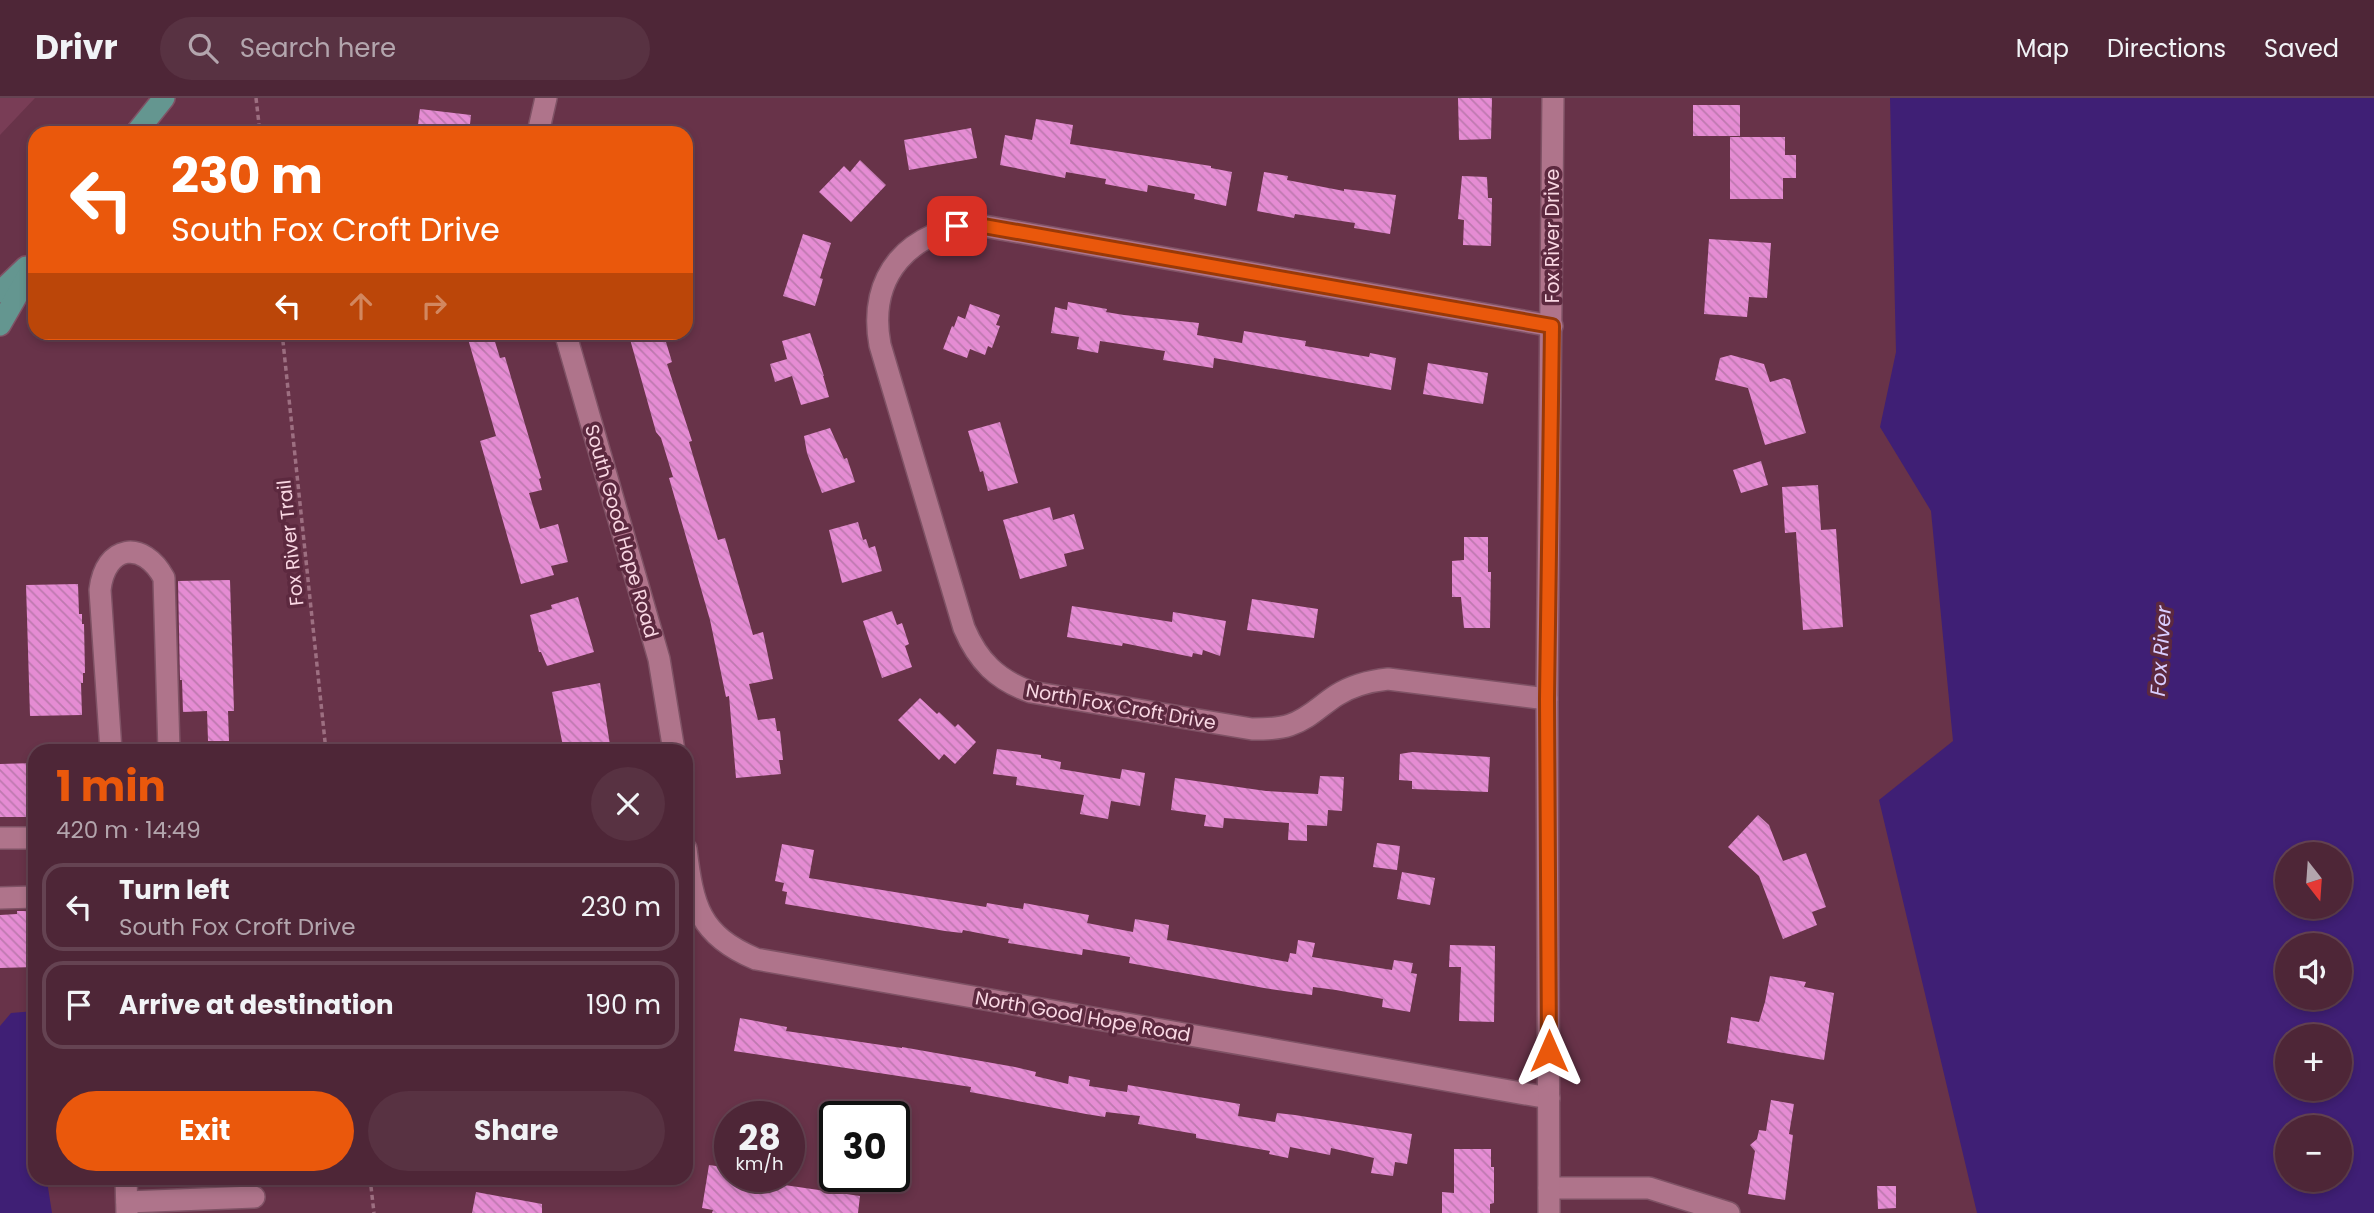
<!DOCTYPE html>
<html lang="en">
<head>
<meta charset="utf-8">
<style>
  body { margin:0; font-family:Poppins,sans-serif; background:#583242; color:#f1f3f6; height:100vh; display:flex; flex-direction:column; font-size:26px; white-space:nowrap }
  * { box-sizing:border-box; margin:0 }
  p { font-size:23px; color:#b3a5ad }
  .icon { flex:none; width:38px; height:38px; fill:none; stroke:currentColor; stroke-width:2; stroke-linecap:round; stroke-linejoin:round }
  .map { position:relative; flex:1; overflow:hidden }
  .drawer { position:absolute; left:28px; top:646px; width:665px; height:441px; display:flex; flex-direction:column; background:#4e2637; border-radius:21px; box-shadow:0 4px 10px #0003,0 0 0 2px #654352 }
  .drawer>* { flex:none }
  .hud { position:absolute; left:28px; top:28px; width:665px; height:214px; border-radius:21px; box-shadow:0 4px 10px #0003,0 0 0 2px #654352; background:#ea580c; color:#fff; overflow:hidden }
  .needle { width:46px; rotate:163deg }
  .buttons { position:absolute; left:2275px; top:744px; display:grid; gap:14px }
  .buttons a { display:grid; place-items:center; width:77px; height:77px; border-radius:50%; background:#4e2637; box-shadow:0 4px 10px #0003,0 0 0 2px #654352; font-size:35px }
  .speed { position:absolute; left:714px; top:1003px; display:flex; gap:14px; font-size:35px; font-weight:700; text-align:center }
  .speed>* { display:grid; place-content:center; width:91px; height:91px; border-radius:50%; background:#4e2637; box-shadow:0 4px 10px #0003,0 0 0 2px #654352; line-height:1 }
  .speed small { font-size:18px; font-weight:400 }
  .speed .limit { border:4px solid #111; border-radius:10px; background:#fff; color:#111 }
  .pin { position:absolute; display:grid; place-items:center; width:60px; height:60px; color:#fff; margin:-30px; border-radius:14px; box-shadow:0 4px 10px #0006 }
  .me { position:absolute; width:77px; margin:-38px; rotate:0deg; stroke-linejoin:round; filter:drop-shadow(0 0 5px #0008) }
  .turn { display:flex; align-items:center; gap:24px; height:147px; padding:0 28px; font-size:32px }
  .turn .icon { width:91px; height:91px; stroke-width:2.5 }
  .turn b { display:block; font-size:49px; line-height:60px }
  .lanes { display:flex; align-items:center; height:66px; padding:0 28px; background:#0003; justify-content:center; gap:35px; direction:ltr }
  .lanes .off { opacity:.35 }
  .round { display:grid; place-items:center; flex:none; width:74px; height:74px; border-radius:37px; background:#583242 }
  .summary { display:flex; align-items:center; justify-content:space-between; height:119px; padding:0 28px }
  h1 { font-size:42px; font-weight:700; line-height:52px; color:#ea580c }
  .cta { display:flex; gap:14px; margin-top:auto; padding:14px 28px }
  .cta a { flex:1; height:80px; border-radius:42px; background:#ea580c; color:#fff; font-size:28px; font-weight:700; line-height:80px; text-align:center }
  .cta a+a { background:#583242; color:#f1f3f6 }
  ul { padding:0; list-style:none }
  li { display:flex; align-items:center; gap:21px; height:88px; margin:0 14px 10px; padding:0 14px; border:4px solid #654352; border-radius:21px }
  li div { flex:1 }
  li b { display:block; font-size:26px }
  li em { font-style:normal }
  header { display:flex; align-items:center; gap:42px; box-sizing:border-box; height:98px; padding:0 35px; background:#4e2637; border-bottom:2px solid #654352 }
  header strong { font-size:33px }
  nav { display:flex; gap:38px; margin-inline-start:auto; font-size:24px }
  .search { width:490px; height:63px; background:#583242; display:flex; align-items:center; gap:18px; box-sizing:border-box; padding:0 24px; border-radius:38px; color:#b3a5ad; font-size:26px }
  .map>svg:first-child { display:block }
</style>
</head>
<body>
<header>
<strong>Drivr</strong>
<div class="search"><svg class="icon" aria-label="search" viewBox="0 0 24 24"><circle cx="10" cy="10" r="6"/><path d="M15 15l6 6"/></svg>Search here</div>
<nav><a>Map</a><a>Directions</a><a>Saved</a></nav>
</header>
<div class="map">
<svg width="2374" height="1115" viewBox="0 0 2374 1115">
  <defs>
    <pattern id="building-back-hatch" width="6" height="6" patternUnits="userSpaceOnUse" patternTransform="scale(1.75)"><rect width="6" height="6" fill="#e58cd3"/><path d="M-1 5l2 2M0 0l6 6M5-1l2 2" fill="none" stroke="#be79af"/></pattern>
  </defs>
  <rect width="100%" height="100%" fill="#683349"/>
  <path fill="#793d56" d="M 0,0 L 35,0 L 0,37 Z"/>
  <g fill="#3f1f75" fill-rule="evenodd">
    <path d="M 1890,0 L 2374,0 L 2374,1115 L 1977,1115 L 1879,702 L 1953,643 L 1931,413 L 1880,329 L 1896,254 ZM 2287,756 L 2340,756 L 2340,808 L 2287,808 ZM 2287,847 L 2340,847 L 2340,900 L 2287,900 ZM 2287,938 L 2340,938 L 2340,990 L 2287,990 ZM 2287,1029 L 2340,1029 L 2340,1082 L 2287,1082 Z"/>
    <path d="M 35,913 L 35,1080 L 49,1080 L 47,1083 L 52,1115 L 0,1115 L 0,928 L 11,915 Z"/>
  </g>
  <g fill="url(#building-back-hatch)">
    <path d="M 1458,0 L 1492,0 L 1491,41 L 1459,42 Z"/>
    <rect x="1693" y="7" width="47" height="31"/>
    <path d="M 420,11 L 471,17 L 469,35 L 417,35 Z"/>
    <path d="M 1036,21 L 1073,27 L 1070,46 L 1211,68 L 1211,70 L 1232,74 L 1226,108 L 1194,101 L 1195,96 L 1148,87 L 1147,94 L 1105,86 L 1106,81 L 1066,74 L 1065,80 L 1000,67 L 1005,37 L 1032,42 Z"/>
    <path d="M 971,30 L 977,60 L 909,72 L 904,42 Z"/>
    <path d="M 1730,39 L 1785,39 L 1785,57 L 1796,57 L 1796,80 L 1783,80 L 1783,101 L 1730,101 Z"/>
    <path d="M 860,62 L 886,87 L 851,124 L 819,94 L 844,68 L 850,74 Z"/>
    <path d="M 1264,74 L 1288,78 L 1287,82 L 1344,93 L 1344,91 L 1396,97 L 1390,136 L 1354,130 L 1355,125 L 1295,116 L 1294,120 L 1257,113 Z"/>
    <path d="M 1462,78 L 1487,79 L 1488,100 L 1492,100 L 1491,148 L 1463,147 L 1464,122 L 1458,121 Z"/>
    <path d="M 803,136 L 831,145 L 820,180 L 823,181 L 815,208 L 783,198 Z"/>
    <path d="M 1709,141 L 1771,145 L 1767,200 L 1749,199 L 1747,219 L 1704,216 Z"/>
    <path d="M 1068,204 L 1107,211 L 1106,214 L 1124,217 L 1199,225 L 1197,237 L 1242,245 L 1244,233 L 1306,243 L 1305,248 L 1369,259 L 1370,255 L 1396,260 L 1391,292 L 1214,260 L 1213,270 L 1163,262 L 1165,253 L 1100,243 L 1098,255 L 1077,251 L 1079,239 L 1051,235 L 1055,209 L 1067,212 Z"/>
    <path d="M 970,206 L 1000,217 L 996,227 L 1000,228 L 992,250 L 988,248 L 985,257 L 970,251 L 967,260 L 943,251 L 952,228 L 954,229 L 958,218 L 965,221 Z"/>
    <path d="M 466,234 L 492,234 L 500,260 L 505,259 L 541,380 L 539,381 L 542,392 L 529,395 L 540,431 L 558,426 L 568,464 L 551,468 L 554,477 L 521,486 L 480,343 L 496,338 Z"/>
    <path d="M 628,234 L 663,234 L 672,264 L 667,266 L 692,343 L 689,344 L 718,442 L 725,440 L 753,537 L 763,534 L 773,581 L 749,586 L 758,622 L 775,620 L 777,633 L 780,633 L 783,662 L 779,662 L 781,676 L 736,680 L 729,598 L 726,599 L 710,522 L 669,380 L 673,379 L 661,340 L 656,334 Z"/>
    <path d="M 810,235 L 824,278 L 823,278 L 829,299 L 801,307 L 792,278 L 775,284 L 770,266 L 787,261 L 782,243 Z"/>
    <path d="M 1731,257 L 1764,266 L 1770,284 L 1784,280 L 1790,282 L 1806,335 L 1765,347 L 1748,290 L 1715,282 L 1720,260 Z"/>
    <path d="M 1428,265 L 1488,275 L 1483,306 L 1423,296 Z"/>
    <path d="M 1000,324 L 1018,385 L 988,393 L 983,373 L 980,374 L 968,333 Z"/>
    <path d="M 830,330 L 844,361 L 847,360 L 855,384 L 822,395 L 807,355 L 804,338 Z"/>
    <path d="M 1761,363 L 1768,387 L 1741,395 L 1733,372 Z"/>
    <path d="M 1818,387 L 1821,432 L 1836,431 L 1843,529 L 1803,532 L 1796,434 L 1785,435 L 1782,389 Z"/>
    <path d="M 1050,409 L 1053,422 L 1074,416 L 1084,451 L 1064,456 L 1067,468 L 1020,481 L 1003,422 Z"/>
    <path d="M 858,424 L 863,442 L 866,441 L 869,450 L 875,448 L 882,473 L 842,485 L 829,432 Z"/>
    <path d="M 1464,439 L 1488,439 L 1488,474 L 1491,474 L 1490,530 L 1464,530 L 1461,499 L 1452,499 L 1452,463 L 1464,462 Z"/>
    <path d="M 230,482 L 234,613 L 228,613 L 229,643 L 208,643 L 207,613 L 183,614 L 182,582 L 180,582 L 178,483 Z"/>
    <path d="M 78,486 L 79,516 L 82,516 L 82,526 L 84,526 L 85,575 L 83,575 L 83,585 L 81,585 L 82,617 L 30,618 L 26,487 Z"/>
    <path d="M 578,499 L 594,554 L 547,568 L 541,554 L 539,554 L 530,517 L 552,511 L 551,507 Z"/>
    <path d="M 1252,501 L 1318,511 L 1314,540 L 1247,532 Z"/>
    <path d="M 1072,508 L 1172,524 L 1173,514 L 1226,523 L 1220,558 L 1203,552 L 1202,557 L 1193,555 L 1192,559 L 1123,545 L 1122,548 L 1067,539 Z"/>
    <path d="M 892,513 L 897,527 L 902,525 L 909,546 L 905,548 L 912,569 L 882,580 L 863,523 Z"/>
    <path d="M 600,585 L 611,653 L 564,653 L 552,594 Z"/>
    <path d="M 920,600 L 937,616 L 939,614 L 955,629 L 958,626 L 976,644 L 955,666 L 944,656 L 939,662 L 898,622 Z"/>
    <path d="M 997,651 L 1041,657 L 1041,660 L 1061,664 L 1060,671 L 1120,681 L 1122,671 L 1145,675 L 1140,708 L 1111,703 L 1108,721 L 1080,716 L 1084,697 L 1016,687 L 1017,679 L 993,676 Z"/>
    <path d="M 1412,654 L 1490,659 L 1488,694 L 1412,691 L 1412,683 L 1399,682 L 1400,656 Z"/>
    <path d="M 35,665 L 35,719 L 0,719 L 0,666 Z"/>
    <path d="M 1320,678 L 1344,679 L 1342,713 L 1328,712 L 1327,728 L 1307,727 L 1307,743 L 1288,742 L 1289,725 L 1224,720 L 1223,730 L 1204,728 L 1206,717 L 1171,712 L 1175,680 L 1266,693 L 1318,696 Z"/>
    <path d="M 1758,717 L 1769,727 L 1783,763 L 1806,755 L 1826,809 L 1812,814 L 1817,827 L 1783,841 L 1759,778 L 1728,749 Z"/>
    <path d="M 1377,745 L 1400,748 L 1397,772 L 1373,769 Z"/>
    <path d="M 782,746 L 814,752 L 809,780 L 986,809 L 987,805 L 1023,811 L 1024,805 L 1089,817 L 1087,825 L 1133,834 L 1135,821 L 1169,827 L 1167,842 L 1288,864 L 1290,855 L 1296,856 L 1298,842 L 1315,845 L 1312,859 L 1392,872 L 1394,862 L 1413,865 L 1411,875 L 1417,876 L 1410,914 L 1382,909 L 1383,901 L 1336,892 L 1313,889 L 1312,897 L 1264,890 L 1129,865 L 1130,859 L 1083,851 L 1082,857 L 1008,845 L 1009,841 L 963,832 L 962,835 L 945,833 L 785,806 L 787,794 L 782,793 L 784,785 L 775,783 Z"/>
    <path d="M 1402,774 L 1435,780 L 1430,807 L 1397,801 Z"/>
    <path d="M 17,813 L 35,813 L 35,869 L 0,870 L 0,817 L 17,816 Z"/>
    <path d="M 1450,847 L 1495,848 L 1494,924 L 1459,923 L 1461,869 L 1449,869 Z"/>
    <path d="M 1770,878 L 1806,884 L 1804,889 L 1834,895 L 1824,962 L 1727,945 L 1731,919 L 1759,924 L 1765,904 Z"/>
    <path d="M 740,920 L 787,929 L 786,933 L 902,950 L 902,949 L 1015,969 L 1036,974 L 1035,978 L 1068,986 L 1069,978 L 1090,982 L 1089,988 L 1127,994 L 1128,987 L 1240,1006 L 1238,1018 L 1275,1024 L 1277,1015 L 1295,1017 L 1412,1036 L 1407,1066 L 1395,1064 L 1393,1078 L 1371,1075 L 1374,1060 L 1331,1050 L 1330,1057 L 1290,1049 L 1288,1060 L 1269,1056 L 1270,1053 L 1196,1040 L 1196,1036 L 1138,1026 L 1140,1018 L 1106,1014 L 1105,1019 L 1086,1016 L 970,994 L 971,989 L 734,953 Z"/>
    <path d="M 1771,1002 L 1794,1006 L 1789,1036 L 1793,1037 L 1785,1102 L 1748,1096 L 1755,1053 L 1750,1047 L 1757,1041 L 1759,1032 L 1766,1033 Z"/>
    <path d="M 1454,1051 L 1491,1051 L 1491,1069 L 1494,1069 L 1494,1105 L 1490,1106 L 1490,1115 L 1442,1115 L 1442,1094 L 1454,1095 Z"/>
    <path d="M 709,1067 L 730,1070 L 730,1079 L 860,1098 L 858,1115 L 712,1115 L 713,1112 L 702,1110 Z"/>
    <path d="M 1877,1088 L 1896,1088 L 1896,1110 L 1878,1111 Z"/>
    <path d="M 476,1094 L 542,1106 L 542,1115 L 472,1115 Z"/>
  </g>
  <g fill="none" stroke-linecap="round" stroke-linejoin="round">
    <defs>
      <g id="minor">
        <path d="M 538,35 L 546,0"/>
        <path d="M 565,234 L 659,561 L 674,653"/>
        <path d="M 1547,601 L 1388,581 C 1369,583 1353,587 1337,597 C 1321,607 1309,621 1290,627 C 1278,631 1265,631 1252,631 L 1031,594 C 997,582 978,563 964,530 L 880,247 C 867,177 910,131 978,127 L 1552,228"/>
        <path d="M 111,653 L 100,492 C 105,447 143,441 164,480 L 169,653"/>
        <path d="M 0,740 L 35,740"/>
        <path d="M 686,751 C 693,808 699,837 756,861 L 1549,1000"/>
        <path d="M 0,800 L 35,799"/>
        <path d="M 126,1080 L 127,1115"/>
        <path d="M 1549,1090 L 1649,1090 L 1729,1115"/>
        <path d="M 127,1104 L 254,1099"/>
        <path d="M 1549,1115 L 1547,601 L 1553,0"/>
      </g>
      <g id="major">
        <path d="M 136,35 L 164,0"/>
        <path d="M 0,194 L 26,169"/>
        <path d="M 0,227 L 35,166"/>
      </g>
    </defs>
    <use href="#minor" stroke="#7f5265" stroke-width="24"/>
    <use href="#major" stroke="#7f5265" stroke-width="24"/>
    <g stroke="#9d6f81" stroke-width="3.5" stroke-dasharray="5 3.5" stroke-linecap="butt">
      <path d="M 256,0 L 260,35"/>
      <path d="M 282,234 L 326,653"/>
      <path d="M 370,1080 L 374,1115"/>
    </g>
    <use href="#minor" stroke="#af748b" stroke-width="21"/>
    <use href="#major" stroke="#649690" stroke-width="21"/>
  </g>
  <g fill="none" stroke-linecap="round" stroke-linejoin="round">
    <defs>
      <path id="route" d="M 957,128 L 978,127 L 1552,228 L 1547,601 L 1549,953"/>
    </defs>
    <use href="#route" stroke="#983908" stroke-width="18"/>
    <use href="#route" stroke="#ea580c" stroke-width="12"/>
  </g>
  <g text-anchor="middle" stroke-width="7" stroke-linejoin="round" paint-order="stroke">
    <g font-size="19" fill="#f9d7e3" stroke="#5c293f">
      <text transform="translate(1552 138) rotate(-90)" y="7">Fox River Drive</text>
      <text transform="translate(622 433) rotate(74)" y="7">South Good Hope Road</text>
      <text transform="translate(290 445) rotate(-96)" y="7">Fox River Trail</text>
      <text transform="translate(1121 608) rotate(10)" y="7">North Fox Croft Drive</text>
      <text transform="translate(1083 918) rotate(10)" y="7">North Good Hope Road</text>
    </g>
    <g font-size="21" font-style="italic" fill="#d9ceff" stroke="#5c293f">
      <text transform="translate(2161 553) rotate(-86)" y="7">Fox River</text>
    </g>
  </g>
</svg>
<div class="buttons">
<a><svg class="needle" viewBox="-14 -14 28 28"><path d="M0-13l5 13h-10z" fill="#e53935"/><path d="M0 13l5-13h-10z" fill="#b3a5ad"/></svg></a>
<a><svg class="icon" aria-label="sound" viewBox="0 0 24 24"><path d="M4 9h4l5-4v14l-5-4H4zM17 9q2 3 0 6"/></svg></a>
<a>+</a>
<a>−</a>
</div>
<div class="speed"><div>28<small>km/h</small></div><div class="limit">30</div></div>
<div class="pin" style="left:957px;top:128px;background:#d93025"><svg class="icon" aria-label="arrive" viewBox="0 0 24 24"><path d="M6 21V4h12l-3 4 3 4H6"/></svg></div>
<svg class="me" style="left:1549px;top:953px" viewBox="-20 -20 40 40"><path d="M0-17L14 15 0 8-14 15z" fill="#ea580c" stroke="#fff" stroke-width="4"/></svg>
<div class="hud">
<div class="turn"><svg class="icon" aria-label="left" viewBox="0 0 24 24"><path d="M17 20v-9H6M10 6l-5 5 5 5"/></svg><div><b>230 m</b>South Fox Croft Drive</div></div>
<div class="lanes"><svg class="icon" aria-label="left" viewBox="0 0 24 24"><path d="M17 20v-9H6M10 6l-5 5 5 5"/></svg><svg class="icon off" aria-label="ahead" viewBox="0 0 24 24"><path d="M12 20V5M6 11l6-6 6 6"/></svg><svg class="icon off" aria-label="right" viewBox="0 0 24 24"><path d="M7 20v-9h11M14 6l5 5-5 5"/></svg></div>
</div>
<section class="drawer">
<div class="summary"><div><h1>1 min</h1><p>420 m · 14:49</p></div><a class="round"><svg class="icon" aria-label="close" viewBox="0 0 24 24"><path d="M6 6l12 12M18 6L6 18"/></svg></a></div>
<ul>
<li><svg class="icon" aria-label="left" viewBox="0 0 24 24"><path d="M17 20v-9H6M10 6l-5 5 5 5"/></svg><div><b>Turn left</b><p>South Fox Croft Drive</p></div><em>230 m</em></li>
<li><svg class="icon" aria-label="arrive" viewBox="0 0 24 24"><path d="M6 21V4h12l-3 4 3 4H6"/></svg><div><b>Arrive at destination</b></div><em>190 m</em></li>
</ul>
<div class="cta"><a>Exit</a><a>Share</a></div>
</section>
</div>
</body>
</html>
